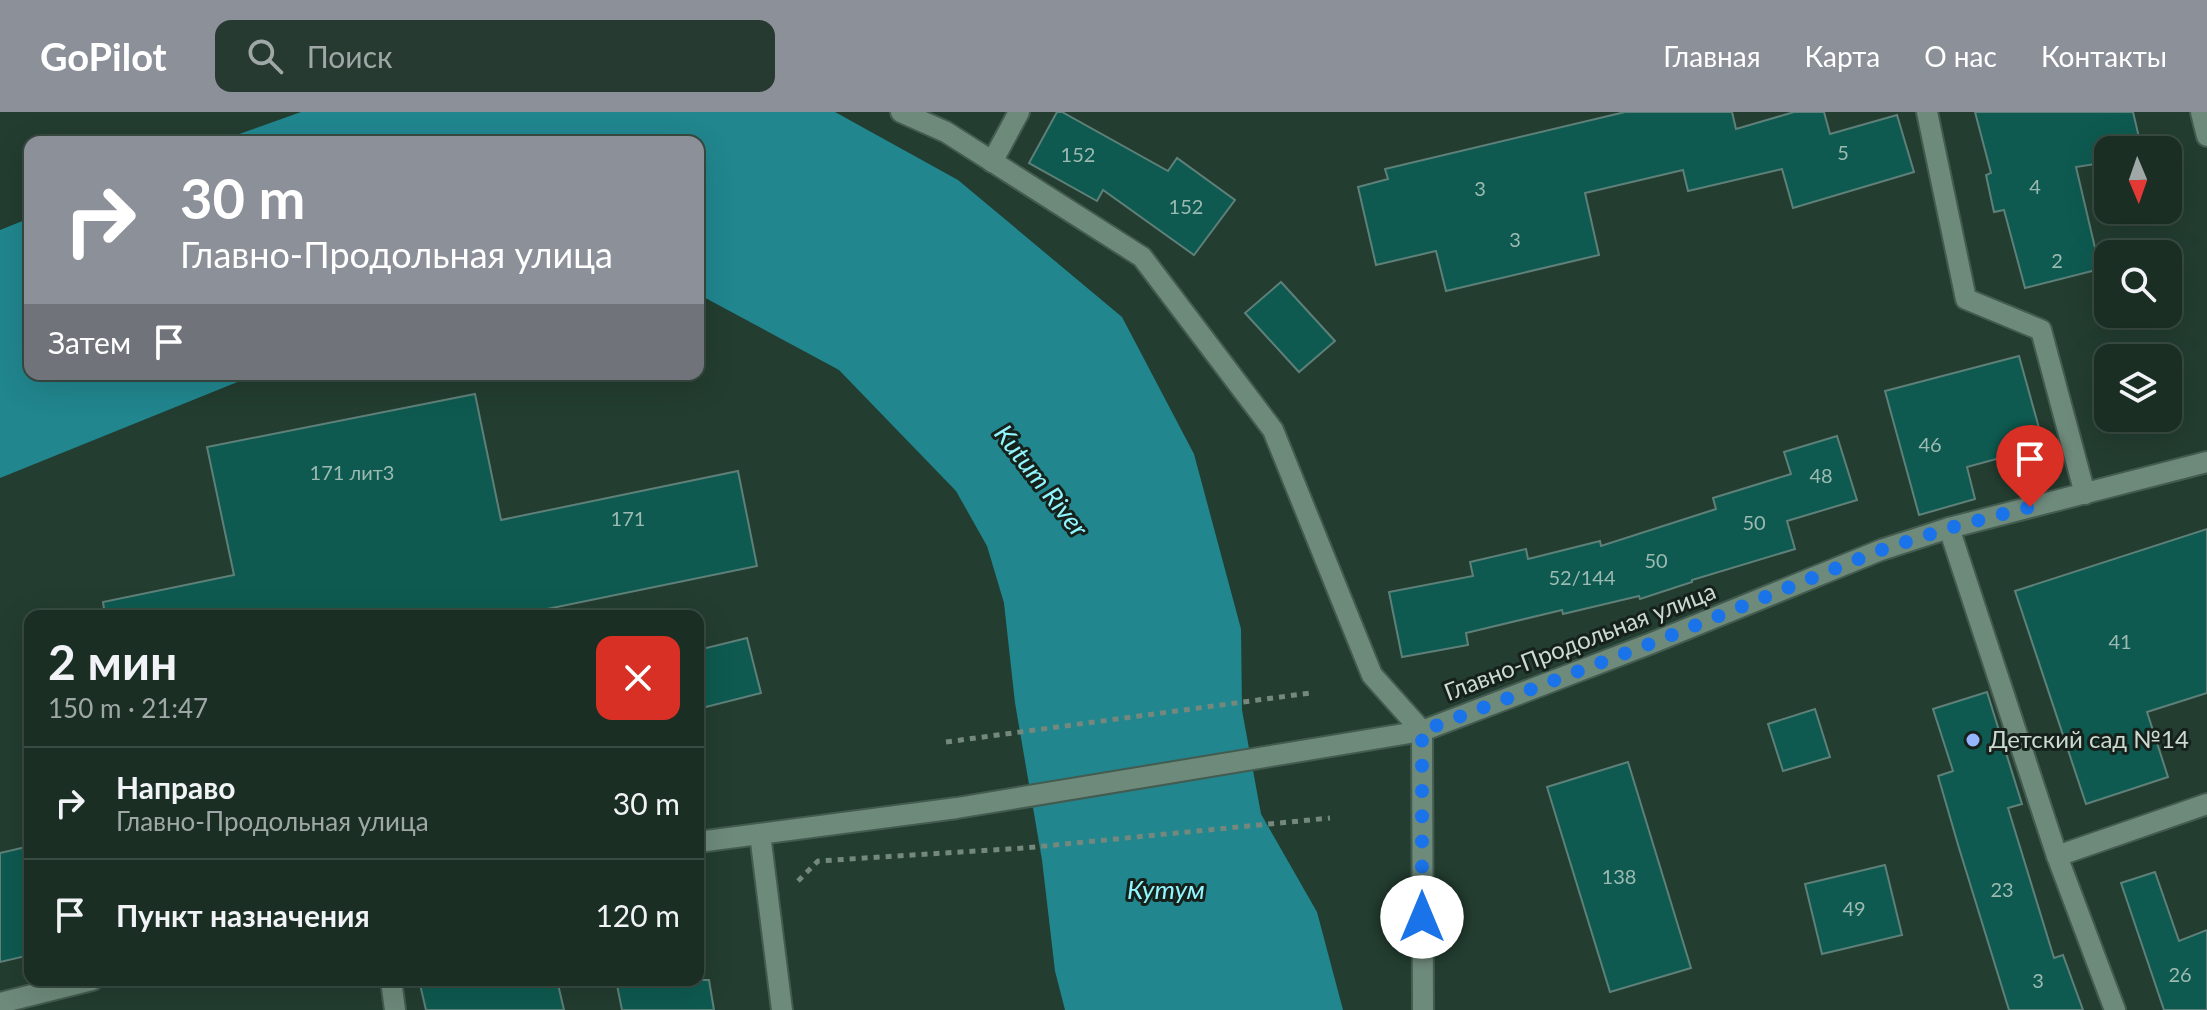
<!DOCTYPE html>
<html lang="ru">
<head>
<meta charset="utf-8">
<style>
  body { margin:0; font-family:Lato,sans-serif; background:#273a31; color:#f1f3f6; height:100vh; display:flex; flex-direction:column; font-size:30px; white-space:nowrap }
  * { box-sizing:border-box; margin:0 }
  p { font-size:26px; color:#9fa8a6 }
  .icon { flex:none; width:44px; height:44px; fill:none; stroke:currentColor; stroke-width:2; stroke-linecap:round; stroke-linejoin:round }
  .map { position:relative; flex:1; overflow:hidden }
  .details { position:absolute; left:24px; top:498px; width:680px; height:376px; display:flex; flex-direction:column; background:#1a2e24; border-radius:16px; box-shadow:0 8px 32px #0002,0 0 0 2px #384a41 }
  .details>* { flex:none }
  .banner { position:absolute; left:24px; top:24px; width:680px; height:244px; border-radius:16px; box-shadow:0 8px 32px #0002,0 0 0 2px #384a41; background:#8c9099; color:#fff; overflow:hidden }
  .needle { width:52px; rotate:178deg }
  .controls { position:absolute; left:2094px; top:24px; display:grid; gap:16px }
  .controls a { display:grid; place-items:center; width:88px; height:88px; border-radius:16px; background:#1a2e24; box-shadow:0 8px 32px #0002,0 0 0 2px #384a41; font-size:40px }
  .pin { position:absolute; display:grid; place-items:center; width:68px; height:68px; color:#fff; margin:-82px -34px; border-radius:50% 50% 50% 0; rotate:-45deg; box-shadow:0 0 8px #0007 }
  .pin .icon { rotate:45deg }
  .me { position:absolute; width:88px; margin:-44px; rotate:0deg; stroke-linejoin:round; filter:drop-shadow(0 0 6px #0008) }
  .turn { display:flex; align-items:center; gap:28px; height:168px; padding:0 24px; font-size:36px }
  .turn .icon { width:104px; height:104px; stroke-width:2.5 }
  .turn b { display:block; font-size:56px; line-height:68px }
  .then { display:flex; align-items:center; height:76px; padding:0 24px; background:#0003; gap:16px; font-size:30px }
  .round { display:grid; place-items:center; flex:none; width:84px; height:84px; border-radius:16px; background:#273a31 }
  .head { display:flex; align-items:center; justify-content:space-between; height:136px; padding:0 24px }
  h1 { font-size:48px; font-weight:700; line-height:60px }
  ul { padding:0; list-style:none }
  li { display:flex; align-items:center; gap:24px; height:112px; padding:0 24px; border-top:2px solid #384a41 }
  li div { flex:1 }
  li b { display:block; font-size:30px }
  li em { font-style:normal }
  header { display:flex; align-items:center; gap:48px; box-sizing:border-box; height:112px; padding:0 40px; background:#8c9099; color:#fff }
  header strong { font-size:38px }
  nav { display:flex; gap:44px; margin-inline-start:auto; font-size:28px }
  .search { width:560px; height:72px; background:#273a31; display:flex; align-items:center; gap:20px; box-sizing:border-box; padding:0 28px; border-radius:16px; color:#9fa8a6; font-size:30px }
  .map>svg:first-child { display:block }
</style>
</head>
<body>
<header>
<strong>GoPilot</strong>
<div class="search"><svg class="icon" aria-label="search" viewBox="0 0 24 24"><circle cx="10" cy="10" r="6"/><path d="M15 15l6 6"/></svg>Поиск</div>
<nav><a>Главная</a><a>Карта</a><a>О нас</a><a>Контакты</a></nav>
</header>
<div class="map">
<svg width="2207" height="898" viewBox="0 0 2207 898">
  <rect width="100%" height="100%" fill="#233d30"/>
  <g fill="#21868e">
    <path d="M 301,0 L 835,0 L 958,68 L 1122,205 L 1194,342 L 1241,517 L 1242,598 L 1261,702 L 1317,800 L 1343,898 L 1065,898 L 1055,859 L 1042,748 L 1015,591 L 1004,491 L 987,434 L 956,379 L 839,258 L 698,182 L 698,30 L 217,30 Z"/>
    <path d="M 30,106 L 30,262 L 257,262 L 0,366 L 0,118 Z"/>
  </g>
  <g fill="#0e5a50" stroke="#5e8079" stroke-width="2">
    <path d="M 1057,0 L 1062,0 L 1168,59 L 1177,46 L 1235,88 L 1194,143 L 1103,78 L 1097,89 L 1029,51 Z"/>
    <path d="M 1625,0 L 1732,0 L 1736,17 L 1794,0 L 1824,0 L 1830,22 L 1897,3 L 1914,60 L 1793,96 L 1782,57 L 1688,79 L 1683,58 L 1585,81 L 1599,143 L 1446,179 L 1436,139 L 1376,153 L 1358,75 L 1388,67 L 1385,57 Z"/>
    <path d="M 1975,0 L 2133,0 L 2142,38 L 2108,38 L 2108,50 L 2076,55 L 2100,157 L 2025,176 L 2004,98 L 1994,100 L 1986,63 L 1991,61 Z"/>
    <path d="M 1281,170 L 1335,229 L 1299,260 L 1245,201 Z"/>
    <path d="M 2019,244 L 2044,334 L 1967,355 L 1975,387 L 1919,403 L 1885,279 Z"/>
    <path d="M 475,282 L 501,408 L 738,359 L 757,454 L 513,504 L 105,504 L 103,490 L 234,463 L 207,335 Z"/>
    <path d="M 1837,324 L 1857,388 L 1787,409 L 1795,437 L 1692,468 L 1692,470 L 1640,487 L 1639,484 L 1563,502 L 1562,498 L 1466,521 L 1468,533 L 1402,545 L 1389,480 L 1473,464 L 1470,450 L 1526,437 L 1528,447 L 1600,429 L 1601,434 L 1716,397 L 1713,386 L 1791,362 L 1784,340 Z"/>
    <path d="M 2207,417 L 2207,581 L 2147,600 L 2168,665 L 2086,692 L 2015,479 Z"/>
    <path d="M 747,526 L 761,581 L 698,597 L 698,538 Z"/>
    <path d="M 1987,580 L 2022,692 L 2008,696 L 2054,846 L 2063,843 L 2083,898 L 2009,898 L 1959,736 L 1938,664 L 1953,659 L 1933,597 Z"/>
    <path d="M 1815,597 L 1830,645 L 1783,659 L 1768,612 Z"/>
    <path d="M 1628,650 L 1691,856 L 1610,880 L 1547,675 Z"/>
    <path d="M 30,734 L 30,843 L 0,850 L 0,741 Z"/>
    <path d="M 1885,753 L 1902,823 L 1822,842 L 1805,772 Z"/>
    <path d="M 2155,760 L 2179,829 L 2207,818 L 2207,898 L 2164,898 L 2121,771 Z"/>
    <path d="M 419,868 L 557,868 L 564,898 L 426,898 Z"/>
    <path d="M 616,868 L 709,868 L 714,898 L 622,898 Z"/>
  </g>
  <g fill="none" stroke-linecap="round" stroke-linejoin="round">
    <defs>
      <g id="minor">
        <path d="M 901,0 L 946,20 L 1142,145 L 1273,318 L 1372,563 L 1422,619"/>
        <path d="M 1927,0 L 1966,187 L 2041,218 L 2085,382"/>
        <path d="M 2201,0 L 2207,24"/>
        <path d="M 992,50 L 1019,0"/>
        <path d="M 1949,416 L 2057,744 L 2115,898"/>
        <path d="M 1422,619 L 1423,898"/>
        <path d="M 760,722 L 782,898"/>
        <path d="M 698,730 L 957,696 L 1422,619 L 1652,531 L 1881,438 L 1949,416 L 2207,350"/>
        <path d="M 2057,744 L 2207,692"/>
        <path d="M 391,868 L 395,898"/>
        <path d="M 0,891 L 92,868"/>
      </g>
    </defs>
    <use href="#minor" stroke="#445b50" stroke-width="24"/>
    <g stroke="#74887d" stroke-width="5" stroke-dasharray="6 6" stroke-linecap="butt">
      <path d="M 946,630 L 1310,581"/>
      <path d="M 798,769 L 818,749 L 1024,736 L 1330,706"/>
    </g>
    <use href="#minor" stroke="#6e8a7b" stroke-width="20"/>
  </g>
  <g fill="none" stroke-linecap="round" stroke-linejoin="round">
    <path stroke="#1a73e8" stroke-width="14" stroke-dasharray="0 25.2" d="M 1422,805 L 1422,619 L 1652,531 L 1881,438 L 1949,416 L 2030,395"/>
  </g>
  <circle fill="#95b6fd" stroke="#16211b" stroke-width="3" cx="1973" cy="628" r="8"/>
  <g text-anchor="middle" stroke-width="6" stroke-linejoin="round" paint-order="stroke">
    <g font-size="20" fill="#9cbab1">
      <text x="1843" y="48">5</text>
      <text x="1078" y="50">152</text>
      <text x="2035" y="82">4</text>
      <text x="1480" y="84">3</text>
      <text x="1186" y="102">152</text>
      <text x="1515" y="135">3</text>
      <text x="2057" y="156">2</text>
      <text x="1930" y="340">46</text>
      <text x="352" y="368">171 лит3</text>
      <text x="1821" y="371">48</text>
      <text x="628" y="414">171</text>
      <text x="1754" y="418">50</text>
      <text x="1656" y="456">50</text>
      <text x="1582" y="473">52/144</text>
      <text x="2120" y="537">41</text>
      <text x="1619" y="772">138</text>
      <text x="2002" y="785">23</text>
      <text x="1854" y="804">49</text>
      <text x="2180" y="870">26</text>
      <text x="2038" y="876">3</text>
    </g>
    <g font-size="24" fill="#cbdad1" stroke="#16211b">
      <text transform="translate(1580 530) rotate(-21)" y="8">Главно-Продольная улица</text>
    </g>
    <g font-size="24" fill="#cbdad1" stroke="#16211b" text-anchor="start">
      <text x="1989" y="636">Детский сад №14</text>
    </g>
    <g font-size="26" font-style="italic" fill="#91f6fe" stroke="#16211b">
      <text transform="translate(1041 369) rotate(52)" y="9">Kutum River</text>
      <text x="1166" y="787">Кутум</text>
    </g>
  </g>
</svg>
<div class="controls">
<a><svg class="needle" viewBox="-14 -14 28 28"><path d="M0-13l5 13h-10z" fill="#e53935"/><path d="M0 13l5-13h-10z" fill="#9fa8a6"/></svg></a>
<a><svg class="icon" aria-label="search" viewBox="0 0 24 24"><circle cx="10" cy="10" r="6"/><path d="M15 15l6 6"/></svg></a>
<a><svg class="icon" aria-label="layers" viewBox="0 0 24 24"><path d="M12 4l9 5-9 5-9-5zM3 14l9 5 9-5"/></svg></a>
</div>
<div class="pin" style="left:2030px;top:395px;background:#d93025"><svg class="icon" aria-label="arrive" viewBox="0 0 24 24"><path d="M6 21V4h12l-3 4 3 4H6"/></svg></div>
<svg class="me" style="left:1422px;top:805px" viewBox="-20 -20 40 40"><circle r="19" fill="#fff"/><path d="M0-13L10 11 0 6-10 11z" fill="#1a73e8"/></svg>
<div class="banner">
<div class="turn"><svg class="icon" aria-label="right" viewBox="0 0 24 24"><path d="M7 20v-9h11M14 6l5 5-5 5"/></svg><div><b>30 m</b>Главно-Продольная улица</div></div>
<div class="then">Затем<svg class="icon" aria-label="arrive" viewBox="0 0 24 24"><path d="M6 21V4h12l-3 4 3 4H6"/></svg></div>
</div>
<section class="details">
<div class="head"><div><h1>2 мин</h1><p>150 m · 21:47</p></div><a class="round" style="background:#d93025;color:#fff"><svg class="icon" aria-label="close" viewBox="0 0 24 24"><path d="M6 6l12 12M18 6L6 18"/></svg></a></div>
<ul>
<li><svg class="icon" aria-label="right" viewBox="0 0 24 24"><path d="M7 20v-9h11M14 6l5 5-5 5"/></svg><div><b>Направо</b><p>Главно-Продольная улица</p></div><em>30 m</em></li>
<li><svg class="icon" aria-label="arrive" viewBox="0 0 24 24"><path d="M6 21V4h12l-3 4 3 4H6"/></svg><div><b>Пункт назначения</b></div><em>120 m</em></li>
</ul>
</section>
</div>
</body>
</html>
